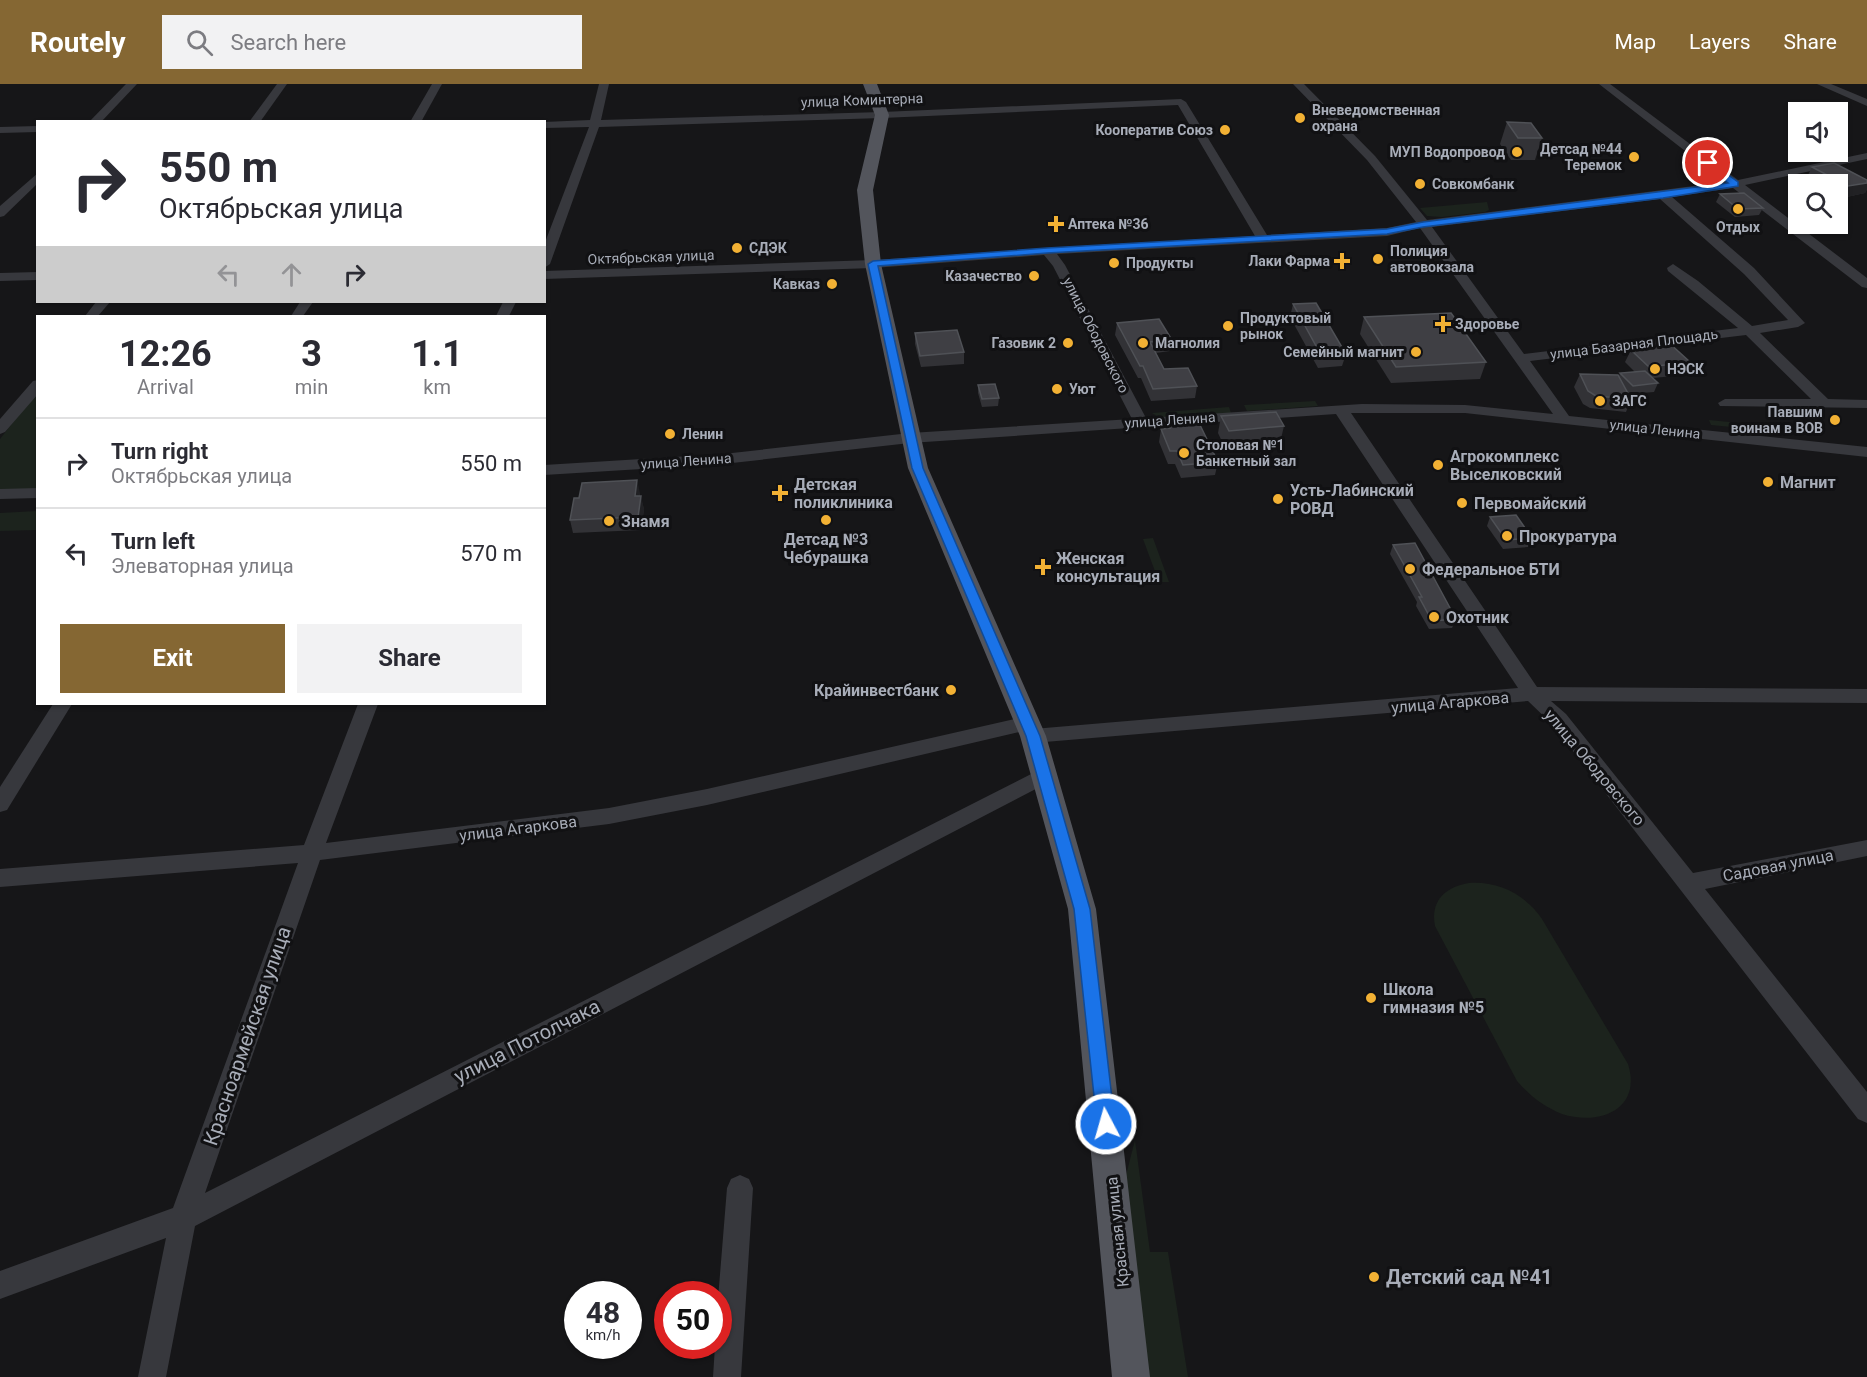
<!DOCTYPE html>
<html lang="en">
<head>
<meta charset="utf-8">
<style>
  body { margin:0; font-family:Roboto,sans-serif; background:#f2f2f3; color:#2b2b33; height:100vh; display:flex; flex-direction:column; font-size:22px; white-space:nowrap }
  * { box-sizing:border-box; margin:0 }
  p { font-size:20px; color:#7c7c81 }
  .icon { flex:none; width:33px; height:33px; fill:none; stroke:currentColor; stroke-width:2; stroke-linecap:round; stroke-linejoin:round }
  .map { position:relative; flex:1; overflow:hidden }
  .sheet { position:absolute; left:36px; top:231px; width:510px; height:390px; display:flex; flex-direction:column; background:#fff; border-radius:0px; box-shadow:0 2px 4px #0004 }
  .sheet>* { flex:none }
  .guide { position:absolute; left:36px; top:36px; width:510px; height:183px; border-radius:0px; box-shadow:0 2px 4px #0004; background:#fff; color:#2b2b33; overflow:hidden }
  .fabs { position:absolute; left:1788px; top:18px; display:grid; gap:12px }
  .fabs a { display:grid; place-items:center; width:60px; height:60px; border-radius:0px; background:#fff; box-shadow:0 2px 4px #0004; font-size:30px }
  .speed { position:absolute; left:564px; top:1197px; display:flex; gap:12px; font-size:30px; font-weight:700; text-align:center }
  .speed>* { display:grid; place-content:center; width:78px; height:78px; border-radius:50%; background:#fff; box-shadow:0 2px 4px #0004; line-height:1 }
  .speed small { font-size:15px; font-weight:400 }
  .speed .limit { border:9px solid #d22; background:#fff; color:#111 }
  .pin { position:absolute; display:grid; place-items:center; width:51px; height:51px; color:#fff; margin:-26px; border:3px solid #fff; border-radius:50%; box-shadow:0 2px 6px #0007 }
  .me { position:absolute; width:66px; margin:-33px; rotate:354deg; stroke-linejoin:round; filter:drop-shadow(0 0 4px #0008) }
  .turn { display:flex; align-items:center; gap:21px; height:126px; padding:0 24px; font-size:27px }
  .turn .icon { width:78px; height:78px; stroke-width:2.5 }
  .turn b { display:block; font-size:42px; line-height:51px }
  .lanes { display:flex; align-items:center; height:57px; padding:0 24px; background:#0003; justify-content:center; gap:30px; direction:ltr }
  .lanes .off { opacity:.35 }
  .eta { display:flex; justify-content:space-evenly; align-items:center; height:102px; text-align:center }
  .eta b { font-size:36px; font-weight:700; line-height:42px }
  .cta { display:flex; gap:12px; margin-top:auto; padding:12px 24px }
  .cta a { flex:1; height:69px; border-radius:0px; background:#856733; color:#fff; font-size:24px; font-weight:700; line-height:69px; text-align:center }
  .cta a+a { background:#f2f2f3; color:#2b2b33 }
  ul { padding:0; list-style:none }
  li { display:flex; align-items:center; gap:18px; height:90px; padding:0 24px; border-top:2px solid #e1e1e2 }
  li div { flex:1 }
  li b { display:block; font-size:22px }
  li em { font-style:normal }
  header { display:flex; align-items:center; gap:36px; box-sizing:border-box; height:84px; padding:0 30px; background:#856733; color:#fff }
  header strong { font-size:28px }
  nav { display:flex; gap:33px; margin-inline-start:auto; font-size:21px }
  .search { width:420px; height:54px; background:#f2f2f3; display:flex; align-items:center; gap:15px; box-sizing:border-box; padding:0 21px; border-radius:0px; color:#7c7c81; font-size:22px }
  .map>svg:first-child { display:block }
</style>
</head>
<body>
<header>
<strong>Routely</strong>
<div class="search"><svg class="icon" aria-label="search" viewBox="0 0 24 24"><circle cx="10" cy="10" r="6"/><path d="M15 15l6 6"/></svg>Search here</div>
<nav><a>Map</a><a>Layers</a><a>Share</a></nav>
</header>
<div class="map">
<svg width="1867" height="1293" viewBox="0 0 1867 1293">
  <rect width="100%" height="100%" fill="#161618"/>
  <g fill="#1c231d">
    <path d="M 1487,118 L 1489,126 L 1485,128 L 1442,133 L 1427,132 L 1420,124 Z"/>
    <path d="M 37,308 L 37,405 L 0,407 L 0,355 Z"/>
    <path d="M 1315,317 L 1318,322 L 1247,327 L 1244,321 Z"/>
    <path d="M 1229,323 L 1231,329 L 1160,334 L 1152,329 Z"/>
    <path d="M 1709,336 L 1801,345 L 1804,350 L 1711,341 Z"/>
    <path d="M 37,427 L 37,446 L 0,447 L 0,429 Z"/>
    <path d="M 1153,454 L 1169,498 L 1159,498 L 1143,455 Z"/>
    <path d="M 1469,799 C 1498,797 1525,810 1542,835 L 1628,980 C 1642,1025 1600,1042 1562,1030 C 1544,1023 1530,1012 1517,997 L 1435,842 C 1430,817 1445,803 1469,799 Z"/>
    <path d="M 1135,1056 L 1150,1168 L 1168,1168 L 1188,1293 L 1147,1293 L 1125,1095 Z"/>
  </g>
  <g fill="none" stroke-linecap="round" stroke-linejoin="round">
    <g fill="#37383d" fill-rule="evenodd">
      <path d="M 126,0 L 137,0 L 101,38 L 89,38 Z"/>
      <path d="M 277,0 L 287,0 L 260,38 L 249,38 Z"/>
      <path d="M 432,0 L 442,0 L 421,38 L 410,38 Z"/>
      <path d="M 599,0 L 609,0 L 601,36 L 882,28 L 1181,15 L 1186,18 L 1267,151 L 1387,144 L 1416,138 L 1367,76 L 1293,0 L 1304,0 L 1375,72 L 1427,136 L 1725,98 L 1599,0 L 1610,0 L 1738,96 L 1867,69 L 1867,75 L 1745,101 L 1867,194 L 1867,204 L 1862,203 L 1733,104 L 1672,113 L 1754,184 L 1805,239 L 1798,243 L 1760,249 L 1828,315 L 1867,316 L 1867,324 L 1720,322 L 1718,319 L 1725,315 L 1811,315 L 1746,251 L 1530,277 L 1569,332 L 1867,363 L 1867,373 L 1465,329 L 1351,329 L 1537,603 L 1867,605 L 1867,619 L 1551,617 L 1566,630 L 1693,789 L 1867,756 L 1867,772 L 1705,805 L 1867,1008 L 1867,1039 L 1858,1035 L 1552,640 L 1528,617 L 1033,659 L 1026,657 L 1023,652 L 1026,647 L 1033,645 L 1518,604 L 1336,330 L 910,359 L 723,380 L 544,391 L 544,381 L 723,370 L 910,349 L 1132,335 L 1053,182 L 1044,171 L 873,184 L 544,195 L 544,187 L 873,176 L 1255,152 L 1178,21 L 882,34 L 599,43 L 550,180 L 544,184 L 544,161 L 589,43 L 544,44 L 544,38 L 590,36 ZM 1660,115 L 1744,190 L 1788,236 L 1752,242 L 1698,197 L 1673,180 L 1667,184 L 1668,187 L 1738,244 L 1524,270 L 1432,143 ZM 1420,144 L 1553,330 L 1465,321 L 1362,320 L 1146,334 L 1065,181 L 1057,170 L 1387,152 Z"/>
      <path d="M 1817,0 L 1831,0 L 1867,15 L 1867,22 Z"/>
      <path d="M 38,42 L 38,48 L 0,49 L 0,43 Z"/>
      <path d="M 38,89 L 38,99 L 4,132 L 0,133 L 0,122 Z"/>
      <path d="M 38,188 L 38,196 L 0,197 L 0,189 Z"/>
      <path d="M 96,218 L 110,218 L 98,232 L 85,232 Z"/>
      <path d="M 300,218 L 313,218 L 303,232 L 291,232 Z"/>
      <path d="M 503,218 L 516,218 L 509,232 L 496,232 Z"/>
      <path d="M 38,296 L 38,310 L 5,348 L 0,350 L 0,335 L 33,297 Z"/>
      <path d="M 38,404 L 38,414 L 0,415 L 0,405 Z"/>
      <path d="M 53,620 L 72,620 L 7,726 L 0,728 L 0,703 Z"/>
      <path d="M 358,620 L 378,620 L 326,759 L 609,724 L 707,705 L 1028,632 L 1035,634 L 1038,639 L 1035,644 L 1028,646 L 707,721 L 609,740 L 320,776 L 205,1109 L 1039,686 L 1046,683 L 1053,686 L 1056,691 L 1053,696 L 195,1142 L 166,1293 L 138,1293 L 166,1154 L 0,1215 L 0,1187 L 173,1124 L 298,779 L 0,803 L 0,785 L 304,761 Z"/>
      <path d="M 740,1091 L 749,1095 L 753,1104 L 741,1293 L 713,1293 L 715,1262 L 718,1262 L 718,1215 L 727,1104 L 731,1095 Z"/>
    </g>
    <path fill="#53555c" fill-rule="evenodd" d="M 863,0 L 877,0 L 889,31 L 873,106 L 881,180 L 928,384 L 1046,652 L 1096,825 L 1150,1293 L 1112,1293 L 1068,825 L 1020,652 L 908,384 L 865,180 L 857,106 L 875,31 Z"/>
  </g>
  <g fill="#323236">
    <path d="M 1507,38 L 1542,54 L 1535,76 L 1511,76 L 1500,60 Z"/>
    <path d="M 1812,83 L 1867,96 L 1867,105 L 1865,109 L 1842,114 L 1838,111 L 1838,100 L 1817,100 L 1806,95 Z"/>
    <path d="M 1720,110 L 1763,124 L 1759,131 L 1735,133 L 1716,118 Z"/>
    <path d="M 1293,220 L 1346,270 L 1342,282 L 1318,284 L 1290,233 Z"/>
    <path d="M 1364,233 L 1486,278 L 1480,295 L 1391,299 L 1360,250 Z"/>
    <path d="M 1117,239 L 1172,256 L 1170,267 L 1156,269 L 1164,285 L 1197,302 L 1195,314 L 1151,317 L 1141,294 L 1138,294 L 1115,251 Z"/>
    <path d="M 915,249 L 964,268 L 964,280 L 921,283 L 915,260 Z"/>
    <path d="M 1651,260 L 1690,278 L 1684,291 L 1653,294 L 1658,299 L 1654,308 L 1629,310 L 1631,315 L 1626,328 L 1590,324 L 1583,320 L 1574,303 L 1580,290 L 1619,292 L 1620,289 L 1635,288 L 1625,278 L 1631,266 L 1650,264 Z"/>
    <path d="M 978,301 L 999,314 L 998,322 L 982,323 L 978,309 Z"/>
    <path d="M 1221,332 L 1284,342 L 1280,359 L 1225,364 L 1218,349 Z"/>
    <path d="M 1169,342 L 1218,378 L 1215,391 L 1181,394 L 1175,380 L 1168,380 L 1159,358 L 1161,345 L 1168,344 Z"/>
    <path d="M 640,409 L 640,412 L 644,425 L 641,446 L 573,449 L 570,436 Z"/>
    <path d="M 1490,433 L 1532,454 L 1528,463 L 1503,465 L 1487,442 Z"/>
    <path d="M 1393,461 L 1456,535 L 1452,544 L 1429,545 L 1416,522 L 1417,518 L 1390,470 Z"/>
  </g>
  <g fill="#212124">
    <path d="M 1867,99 L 1867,105 L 1865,109 L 1842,114 L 1848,102 Z"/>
    <path d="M 637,396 L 640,409 L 638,425 L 635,412 Z"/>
    <path d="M 641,412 L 644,425 L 641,446 L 638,433 Z"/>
  </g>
  <g fill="#3f3f44" stroke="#4f5156" stroke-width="1.5">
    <path d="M 1507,38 L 1531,39 L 1542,54 L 1518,54 Z"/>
    <path d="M 1834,79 L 1867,96 L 1867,99 L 1848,102 L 1812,83 Z"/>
    <path d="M 1744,109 L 1763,124 L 1738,125 L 1720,110 Z"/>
    <path d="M 1316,219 L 1346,270 L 1321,271 L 1293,220 Z"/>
    <path d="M 1451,229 L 1486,278 L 1396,283 L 1364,233 Z"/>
    <path d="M 1159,235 L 1172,256 L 1150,258 L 1164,285 L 1188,284 L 1197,302 L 1153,305 L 1143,282 L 1140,282 L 1117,239 Z"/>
    <path d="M 957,246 L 964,268 L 920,272 L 915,249 Z"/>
    <path d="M 1668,258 L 1690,278 L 1649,283 L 1631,266 L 1655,263 L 1651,260 Z"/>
    <path d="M 1645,287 L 1658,299 L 1633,302 L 1620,289 Z"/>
    <path d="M 1580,290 L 1618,291 L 1631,315 L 1596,312 L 1588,307 Z"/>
    <path d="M 995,300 L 999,314 L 982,315 L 978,301 Z"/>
    <path d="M 1276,328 L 1284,342 L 1229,347 L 1221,332 Z"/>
    <path d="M 1200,341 L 1218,378 L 1183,381 L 1177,367 L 1170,367 L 1161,345 L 1170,344 L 1169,342 Z"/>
    <path d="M 637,396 L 635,412 L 641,412 L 638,433 L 570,436 L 574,414 L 579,414 L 582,399 Z"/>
    <path d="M 1516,431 L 1532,454 L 1506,456 L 1490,433 Z"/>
    <path d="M 1415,459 L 1456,535 L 1432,537 L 1419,513 L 1422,513 L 1393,461 Z"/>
  </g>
  <path fill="#1a73e8" stroke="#114b97" stroke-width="1.5" d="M 1705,78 L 1710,78 L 1738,98 L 1738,102 L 1663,114 L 1423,143 L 1387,150 L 1047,169 L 878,182 L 923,384 L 1040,652 L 1090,825 L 1115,1040 L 1112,1046 L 1106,1048 L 1100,1046 L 1097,1040 L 1074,825 L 1026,652 L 912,384 L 868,180 L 873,177 L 1047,164 L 1387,145 L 1423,138 L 1728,99 L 1705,81 Z"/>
  <g fill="#f2b134" stroke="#111113" stroke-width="2">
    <circle cx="1300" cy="34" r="6"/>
    <circle cx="1225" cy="46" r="6"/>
    <circle cx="1517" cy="68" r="6"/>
    <circle cx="1634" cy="73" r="6"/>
    <circle cx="1420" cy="100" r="6"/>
    <circle cx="1738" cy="125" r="6"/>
    <path d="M1053 131h6v6h6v6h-6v6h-6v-6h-6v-6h6z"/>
    <circle cx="737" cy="164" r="6"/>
    <circle cx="1378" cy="175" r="6"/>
    <path d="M1339 168h6v6h6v6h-6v6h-6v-6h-6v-6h6z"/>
    <circle cx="1114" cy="179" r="6"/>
    <circle cx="1034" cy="192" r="6"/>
    <circle cx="832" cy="200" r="6"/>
    <path d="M1440 231h6v6h6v6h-6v6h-6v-6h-6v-6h6z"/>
    <circle cx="1228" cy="242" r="6"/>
    <circle cx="1068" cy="259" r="6"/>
    <circle cx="1143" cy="259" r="6"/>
    <circle cx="1416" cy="268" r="6"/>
    <circle cx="1655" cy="285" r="6"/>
    <circle cx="1057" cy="305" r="6"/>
    <circle cx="1600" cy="317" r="6"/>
    <circle cx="1835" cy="336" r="6"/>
    <circle cx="670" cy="350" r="6"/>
    <circle cx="1184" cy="369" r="6"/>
    <circle cx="1438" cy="381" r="6"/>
    <circle cx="1768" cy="398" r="6"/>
    <path d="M777 400h6v6h6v6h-6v6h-6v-6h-6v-6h6z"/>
    <circle cx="1278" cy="415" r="6"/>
    <circle cx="1462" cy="419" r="6"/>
    <circle cx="826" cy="436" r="6"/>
    <circle cx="609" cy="437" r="6"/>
    <circle cx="1507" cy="452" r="6"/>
    <path d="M1040 474h6v6h6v6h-6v6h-6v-6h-6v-6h6z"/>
    <circle cx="1410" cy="485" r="6"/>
    <circle cx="1434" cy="533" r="6"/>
    <circle cx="951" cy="606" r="6"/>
    <circle cx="1371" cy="914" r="6"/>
    <circle cx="1374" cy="1193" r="6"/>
  </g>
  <g text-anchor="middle" stroke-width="6" stroke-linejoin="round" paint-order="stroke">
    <g font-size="14" fill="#a8adb8" stroke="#111113">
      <text transform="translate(862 16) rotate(-2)" y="5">улица Коминтерна</text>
      <text transform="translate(651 173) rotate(-2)" y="5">Октябрьская улица</text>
      <text transform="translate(1096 251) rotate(63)" y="5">улица Ободовского</text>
      <text transform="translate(1634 260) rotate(-7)" y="5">улица Базарная Площадь</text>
      <text transform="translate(1170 336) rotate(-4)" y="5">улица Ленина</text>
      <text transform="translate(1655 345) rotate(6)" y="5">улица Ленина</text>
      <text transform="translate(686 377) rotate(-4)" y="5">улица Ленина</text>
    </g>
    <g font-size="14" font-weight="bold" fill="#a8adb8" stroke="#111113" text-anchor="start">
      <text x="1312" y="31">Вневедомственная<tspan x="1312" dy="16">охрана</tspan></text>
      <text x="1213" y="51" text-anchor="end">Кооператив Союз</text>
      <text x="1622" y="70" text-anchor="end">Детсад №44<tspan x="1622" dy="16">Теремок</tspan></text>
      <text x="1505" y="73" text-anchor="end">МУП Водопровод</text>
      <text x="1432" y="105">Совкомбанк</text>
      <text x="1068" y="145">Аптека №36</text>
      <text x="1738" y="148" text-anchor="middle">Отдых</text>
      <text x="749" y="169">СДЭК</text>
      <text x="1390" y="172">Полиция<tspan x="1390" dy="16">автовокзала</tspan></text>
      <text x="1330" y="182" text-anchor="end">Лаки Фарма</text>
      <text x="1126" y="184">Продукты</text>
      <text x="1022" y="197" text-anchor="end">Казачество</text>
      <text x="820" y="205" text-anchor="end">Кавказ</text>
      <text x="1240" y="239">Продуктовый<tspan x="1240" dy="16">рынок</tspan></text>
      <text x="1455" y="245">Здоровье</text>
      <text x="1056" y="264" text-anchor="end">Газовик 2</text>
      <text x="1155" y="264">Магнолия</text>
      <text x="1404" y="273" text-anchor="end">Семейный магнит</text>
      <text x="1667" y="290">НЭСК</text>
      <text x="1069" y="310">Уют</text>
      <text x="1612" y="322">ЗАГС</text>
      <text x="1823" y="333" text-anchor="end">Павшим<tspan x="1823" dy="16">воинам в ВОВ</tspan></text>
      <text x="682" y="355">Ленин</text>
      <text x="1196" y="366">Столовая №1<tspan x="1196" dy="16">Банкетный зал</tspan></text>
    </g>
    <g font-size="16" font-weight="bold" fill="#a8adb8" stroke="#111113" text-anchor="start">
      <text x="1450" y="378">Агрокомплекс<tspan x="1450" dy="18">Выселковский</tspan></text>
      <text x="1780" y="404">Магнит</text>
      <text x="794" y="406">Детская<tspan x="794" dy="18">поликлиника</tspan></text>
      <text x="1290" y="412">Усть-Лабинский<tspan x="1290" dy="18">РОВД</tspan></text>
      <text x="1474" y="425">Первомайский</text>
      <text x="621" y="443">Знамя</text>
      <text x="1519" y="458">Прокуратура</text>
      <text x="826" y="461" text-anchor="middle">Детсад №3<tspan x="826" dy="18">Чебурашка</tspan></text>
      <text x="1056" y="480">Женская<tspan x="1056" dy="18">консультация</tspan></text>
      <text x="1422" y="491">Федеральное БТИ</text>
      <text x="1446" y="539">Охотник</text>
      <text x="939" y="612" text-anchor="end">Крайинвестбанк</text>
      <text x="1383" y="911">Школа<tspan x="1383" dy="18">гимназия №5</tspan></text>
    </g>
    <g font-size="16" fill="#a8adb8" stroke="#111113">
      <text transform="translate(1450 618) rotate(-5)" y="6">улица Агаркова</text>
      <text transform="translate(1595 683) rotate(50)" y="6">улица Ободовского</text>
      <text transform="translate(518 744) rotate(-7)" y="6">улица Агаркова</text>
      <text transform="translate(1778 781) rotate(-11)" y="6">Садовая улица</text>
      <text transform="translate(1117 1148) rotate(-96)" y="6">Красная улица</text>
    </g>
    <g font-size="20" fill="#a8adb8" stroke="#111113">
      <text transform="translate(247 952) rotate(-71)" y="7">Красноармейская улица</text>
      <text transform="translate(527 957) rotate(-27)" y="7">улица Потолчака</text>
    </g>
    <g font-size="20" font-weight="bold" fill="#a8adb8" stroke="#111113" text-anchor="start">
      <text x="1386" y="1200">Детский сад №41</text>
    </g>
  </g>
</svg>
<div class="fabs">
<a><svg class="icon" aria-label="sound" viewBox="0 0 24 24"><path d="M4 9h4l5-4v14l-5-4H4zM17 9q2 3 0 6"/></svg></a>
<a><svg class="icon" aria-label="search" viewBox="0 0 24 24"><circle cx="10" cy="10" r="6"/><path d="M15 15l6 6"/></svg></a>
</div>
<div class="speed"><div>48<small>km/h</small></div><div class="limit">50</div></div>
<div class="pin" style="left:1708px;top:79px;background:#d93025"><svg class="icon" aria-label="arrive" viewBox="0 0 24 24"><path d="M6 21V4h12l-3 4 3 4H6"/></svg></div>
<svg class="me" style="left:1106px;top:1040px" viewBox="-20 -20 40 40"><circle r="17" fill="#1a73e8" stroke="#fff" stroke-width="3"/><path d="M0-11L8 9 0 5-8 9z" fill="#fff"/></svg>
<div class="guide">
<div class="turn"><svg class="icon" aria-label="right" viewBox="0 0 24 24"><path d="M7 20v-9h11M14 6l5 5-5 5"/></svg><div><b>550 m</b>Октябрьская улица</div></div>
<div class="lanes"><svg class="icon off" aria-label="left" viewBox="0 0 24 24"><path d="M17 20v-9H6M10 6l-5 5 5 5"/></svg><svg class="icon off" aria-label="ahead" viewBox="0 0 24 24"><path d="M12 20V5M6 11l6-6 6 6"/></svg><svg class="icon" aria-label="right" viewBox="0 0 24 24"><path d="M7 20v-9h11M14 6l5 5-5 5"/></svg></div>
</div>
<section class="sheet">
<div class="eta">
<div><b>12:26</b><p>Arrival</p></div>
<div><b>3</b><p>min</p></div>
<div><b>1.1</b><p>km</p></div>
</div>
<ul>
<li><svg class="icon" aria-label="right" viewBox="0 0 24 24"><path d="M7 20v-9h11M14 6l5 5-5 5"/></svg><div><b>Turn right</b><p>Октябрьская улица</p></div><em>550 m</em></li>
<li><svg class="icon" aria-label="left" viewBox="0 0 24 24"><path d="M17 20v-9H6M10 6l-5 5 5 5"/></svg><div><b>Turn left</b><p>Элеваторная улица</p></div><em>570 m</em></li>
</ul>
<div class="cta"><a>Exit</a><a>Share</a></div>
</section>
</div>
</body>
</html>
